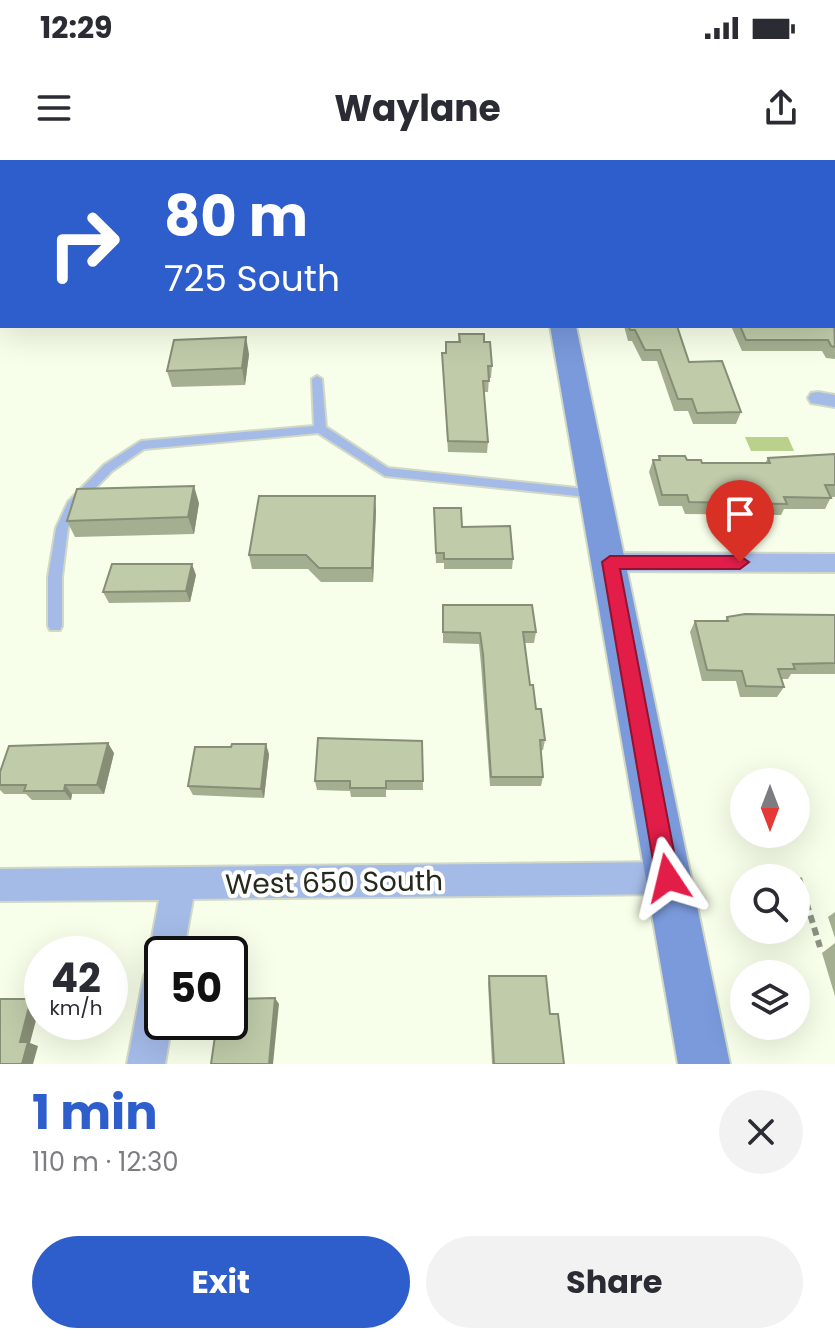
<!DOCTYPE html>
<html lang="en">
<head>
<meta charset="utf-8">
<style>
  body { margin:0; font-family:Poppins,sans-serif; background:#f2f2f3; color:#2b2b33; height:100vh; display:flex; flex-direction:column; font-size:30px; white-space:nowrap }
  * { box-sizing:border-box; margin:0 }
  p { font-size:26px; color:#7c7c81 }
  .icon { flex:none; width:44px; height:44px; fill:none; stroke:currentColor; stroke-width:2; stroke-linecap:round; stroke-linejoin:round }
  .map { position:relative; height:904px; overflow:hidden }
  .panel { display:flex; flex-direction:column; background:#fff; flex:1 }
  .panel>* { flex:none }
  .top-card { position:absolute; left:0px; top:0px; width:836px; height:168px; box-shadow:0 8px 32px #0002; background:#2e5dcc; color:#fff; overflow:hidden }
  .needle { width:52px; rotate:180deg }
  .buttons { position:absolute; left:730px; top:608px; display:grid; gap:16px }
  .buttons a { display:grid; place-items:center; width:80px; height:80px; border-radius:50%; background:#fff; box-shadow:0 8px 32px #0002; font-size:40px }
  .speed { position:absolute; left:24px; top:776px; display:flex; gap:16px; font-size:40px; font-weight:700; text-align:center }
  .speed>* { display:grid; place-content:center; width:104px; height:104px; border-radius:50%; background:#fff; box-shadow:0 8px 32px #0002; line-height:1 }
  .speed small { font-size:20px; font-weight:400 }
  .speed .limit { border:4px solid #111; border-radius:12px; background:#fff; color:#111 }
  .pin { position:absolute; display:grid; place-items:center; width:68px; height:68px; color:#fff; margin:-82px -34px; border-radius:50% 50% 50% 0; rotate:-45deg; box-shadow:0 0 8px #0007 }
  .pin .icon { rotate:45deg }
  .me { position:absolute; width:88px; margin:-44px; rotate:350deg; stroke-linejoin:round; filter:drop-shadow(0 0 6px #0008) }
  .turn { display:flex; align-items:center; gap:28px; height:168px; padding:0 32px; font-size:36px }
  .turn .icon { width:104px; height:104px; stroke-width:2.5 }
  .turn b { display:block; font-size:56px; line-height:68px }
  .round { display:grid; place-items:center; flex:none; width:84px; height:84px; border-radius:42px; background:#f2f2f3 }
  .head { display:flex; align-items:center; justify-content:space-between; height:136px; padding:0 32px }
  h1 { font-size:48px; font-weight:700; line-height:60px; color:#2e5dcc }
  .primary-button { display:flex; gap:16px; margin-top:auto; padding:16px 32px }
  .primary-button a { flex:1; height:92px; border-radius:48px; background:#2e5dcc; color:#fff; font-size:32px; font-weight:700; line-height:92px; text-align:center }
  .primary-button a+a { background:#f2f2f3; color:#2b2b33 }
  .status { display:flex; justify-content:space-between; align-items:center; height:56px; padding:0 40px; background:#fff; direction:ltr }
  .status svg { height:22px; fill:currentColor }
  header { display:flex; justify-content:space-between; align-items:center; height:104px; padding:0 32px; background:#fff; font-size:36px; font-weight:700 }
  .map>svg:first-child { display:block }
</style>
</head>
<body>
<div class="status"><b>12:29</b><svg viewBox="0 0 49 12"><path d="M0 12V9h3v3zM5 12V6h3v6zM10 12V3h3v9zM15 12V0h3v12zM26 1h20v11H26zM47 4h2v5h-2z"/></svg></div>
<header><svg class="icon" aria-label="menu" viewBox="0 0 24 24"><path d="M4 6h16M4 12h16M4 18h16"/></svg>Waylane<svg class="icon" aria-label="share" viewBox="0 0 24 24"><path d="M12 15V3M7 8l5-5 5 5M5 13v7h14v-7"/></svg></header>
<div class="map">
<svg width="835" height="904" viewBox="0 0 835 904">
  <rect width="100%" height="100%" fill="#f7ffea"/>
  <path fill="#bad18c" d="M 745,277 L 788,277 L 794,291 L 751,291 Z"/>
  <g fill="none" stroke-linecap="round" stroke-linejoin="round">
    <defs>
      <path id="service" d="M 317,216 L 322,219 L 326,267 L 388,308 L 596,330 L 602,334 L 596,338 L 385,316 L 318,273 L 144,289 L 112,311 L 77,347 L 68,368 L 62,417 L 62,466 L 60,470 L 50,470 L 48,466 L 48,417 L 56,368 L 68,342 L 104,305 L 141,281 L 314,266 L 312,219 Z"/>
      <g id="minor">
        <path d="M 785,0 L 801,0 L 802,2 L 786,2 Z"/>
        <rect x="834" y="13" width="1" height="10"/>
        <path d="M 818,232 L 835,235 L 835,247 L 811,243 L 808,238 L 811,233 Z"/>
        <path d="M 610,393 L 835,394 L 835,412 L 610,411 L 601,409 L 598,402 L 601,395 Z"/>
        <path d="M 668,702 L 680,707 L 684,718 L 680,729 L 668,734 L 193,739 L 183,794 L 162,794 L 162,862 L 172,862 L 165,904 L 127,904 L 144,816 L 152,802 L 149,794 L 159,740 L 0,741 L 0,709 Z"/>
      </g>
      <g id="secondary">
        <rect x="519" y="0" width="20" height="2"/>
        <rect x="834" y="87" width="1" height="14"/>
        <rect x="0" y="127" width="2" height="14"/>
        <path d="M 550,166 L 576,166 L 730,904 L 678,904 Z"/>
      </g>
    </defs>
    <use href="#service" stroke="#d1d8c5" stroke-width="4"/>
    <use href="#minor" stroke="#d1d8c5" stroke-width="4"/>
    <use href="#secondary" stroke="#d1d8c5" stroke-width="4"/>
    <path stroke="#8d9382" stroke-width="6" stroke-dasharray="8 5" stroke-linecap="butt" d="M 799,718 L 820,787"/>
    <use href="#service" fill="#a4bbe8" fill-rule="evenodd"/>
    <use href="#minor" fill="#a4bbe8" fill-rule="evenodd"/>
    <use href="#secondary" fill="#7a9adc" fill-rule="evenodd"/>
  </g>
  <g fill="#a4af91">
    <path d="M 835,156 L 835,199 L 826,198 L 822,191 L 742,191 L 731,166 L 834,166 Z"/>
    <path d="M 624,166 L 677,166 L 689,202 L 741,252 L 736,264 L 693,264 L 688,251 L 674,251 L 657,201 L 642,201 L 632,181 L 628,181 Z"/>
    <path d="M 459,174 L 484,182 L 492,206 L 491,218 L 489,218 L 488,232 L 484,232 L 488,282 L 487,293 L 448,292 L 442,193 L 445,193 L 446,182 L 458,182 Z"/>
    <path d="M 249,194 L 245,225 L 172,227 L 167,211 Z"/>
    <path d="M 835,294 L 835,337 L 831,337 L 825,349 L 784,349 L 781,355 L 685,354 L 682,346 L 659,346 L 649,312 L 653,300 L 658,300 L 659,296 L 687,300 L 702,303 L 765,303 L 768,298 Z"/>
    <path d="M 199,343 L 194,374 L 75,377 L 67,361 Z"/>
    <path d="M 434,348 L 513,399 L 512,409 L 444,409 L 444,403 L 436,403 Z"/>
    <path d="M 376,350 L 373,422 L 321,422 L 308,409 L 252,409 L 249,395 Z"/>
    <path d="M 196,415 L 190,442 L 109,443 L 103,432 Z"/>
    <path d="M 443,445 L 536,472 L 534,483 L 525,483 L 530,525 L 545,580 L 543,590 L 541,590 L 543,617 L 541,626 L 490,626 L 481,505 L 479,484 L 443,483 Z"/>
    <path d="M 835,455 L 835,514 L 791,514 L 788,519 L 781,519 L 784,527 L 777,537 L 740,537 L 736,521 L 702,521 L 690,472 L 695,461 L 725,461 L 727,457 Z"/>
    <path d="M 422,581 L 423,630 L 386,630 L 386,637 L 351,637 L 350,631 L 317,630 L 315,621 Z"/>
    <path d="M 114,593 L 104,634 L 72,634 L 71,640 L 32,640 L 26,634 L 4,634 L 0,630 L 0,612 Z"/>
    <path d="M 269,594 L 264,638 L 193,635 L 188,626 Z"/>
    <path d="M 835,752 L 835,778 L 828,757 Z"/>
    <path d="M 835,783 L 835,836 L 822,793 Z"/>
    <path d="M 489,816 L 550,854 L 564,904 L 492,904 L 488,823 Z"/>
  </g>
  <g fill="#868e76">
    <path d="M 246,177 L 249,194 L 245,225 L 242,208 Z"/>
    <path d="M 194,326 L 199,343 L 194,374 L 188,357 Z"/>
    <path d="M 375,336 L 376,350 L 373,422 L 372,408 Z"/>
    <path d="M 192,404 L 196,415 L 190,442 L 186,431 Z"/>
    <path d="M 108,583 L 114,593 L 104,634 L 97,625 Z"/>
    <path d="M 266,584 L 269,594 L 264,638 L 261,629 Z"/>
    <path d="M 65,625 L 72,634 L 71,640 L 64,631 Z"/>
    <path d="M 275,838 L 279,844 L 273,904 L 269,904 Z"/>
    <path d="M 31,839 L 40,845 L 30,883 L 38,886 L 33,904 L 22,904 L 20,882 Z"/>
  </g>
  <g fill="#bfcba9" stroke="#868e76" stroke-width="2">
    <path d="M 255,0 L 390,0 L 390,2 L 254,2 Z"/>
    <rect x="834" y="29" width="1" height="24"/>
    <path d="M 834,156 L 835,187 L 831,186 L 828,180 L 746,180 L 740,166 L 834,166 Z"/>
    <path d="M 629,166 L 677,166 L 689,202 L 722,201 L 741,252 L 697,253 L 692,239 L 678,239 L 660,190 L 645,190 L 635,170 L 630,170 Z"/>
    <path d="M 459,174 L 484,174 L 484,182 L 490,182 L 492,206 L 488,206 L 489,221 L 483,221 L 488,282 L 448,281 L 442,193 L 446,193 L 446,182 L 460,182 Z"/>
    <path d="M 246,177 L 242,208 L 167,211 L 174,180 Z"/>
    <path d="M 835,294 L 835,325 L 825,325 L 831,338 L 784,337 L 787,344 L 689,342 L 687,335 L 662,335 L 653,300 L 660,300 L 659,296 L 685,296 L 687,300 L 701,300 L 702,303 L 770,303 L 768,298 Z"/>
    <path d="M 194,326 L 188,357 L 67,361 L 77,329 Z"/>
    <path d="M 259,336 L 375,336 L 372,408 L 319,408 L 306,395 L 249,395 Z"/>
    <path d="M 434,348 L 461,348 L 462,367 L 510,366 L 513,399 L 444,399 L 444,393 L 436,393 Z"/>
    <path d="M 112,404 L 192,404 L 186,431 L 103,432 Z"/>
    <path d="M 443,445 L 532,445 L 536,472 L 523,472 L 530,525 L 533,525 L 536,549 L 541,549 L 545,580 L 540,580 L 543,617 L 491,617 L 483,494 L 480,473 L 443,472 Z"/>
    <path d="M 745,454 L 835,455 L 835,503 L 793,504 L 795,509 L 778,509 L 784,527 L 746,526 L 742,511 L 707,510 L 695,461 L 728,461 L 727,457 Z"/>
    <path d="M 318,578 L 422,581 L 423,621 L 386,621 L 386,628 L 350,628 L 350,621 L 315,621 Z"/>
    <path d="M 108,583 L 97,625 L 65,625 L 64,631 L 24,631 L 26,625 L 0,625 L 0,612 L 9,586 Z"/>
    <path d="M 232,584 L 266,584 L 261,629 L 188,626 L 195,587 L 231,587 Z"/>
    <path d="M 489,816 L 546,816 L 550,854 L 558,854 L 564,904 L 494,904 Z"/>
    <path d="M 275,838 L 269,904 L 211,904 L 217,862 L 230,862 L 230,839 Z"/>
    <path d="M 0,839 L 31,839 L 20,882 L 28,882 L 22,904 L 0,904 Z"/>
  </g>
  <path fill="#e11d48" stroke="#92132f" stroke-width="2" d="M 610,396 L 740,396 L 749,402 L 740,409 L 620,409 L 679,718 L 676,726 L 668,729 L 660,726 L 656,718 L 602,402 Z"/>
  <g text-anchor="middle" stroke-width="8" stroke-linejoin="round" paint-order="stroke">
    <g font-size="28" fill="#25291c" stroke="#fff">
      <text transform="translate(334 722) rotate(-1)" y="10">West 650 South</text>
    </g>
  </g>
</svg>
<div class="buttons">
<a><svg class="needle" viewBox="-14 -14 28 28"><path d="M0-13l5 13h-10z" fill="#e53935"/><path d="M0 13l5-13h-10z" fill="#7c7c81"/></svg></a>
<a><svg class="icon" aria-label="search" viewBox="0 0 24 24"><circle cx="10" cy="10" r="6"/><path d="M15 15l6 6"/></svg></a>
<a><svg class="icon" aria-label="layers" viewBox="0 0 24 24"><path d="M12 4l9 5-9 5-9-5zM3 14l9 5 9-5"/></svg></a>
</div>
<div class="speed"><div>42<small>km/h</small></div><div class="limit">50</div></div>
<div class="pin" style="left:740px;top:402px;background:#d93025"><svg class="icon" aria-label="arrive" viewBox="0 0 24 24"><path d="M6 21V4h12l-3 4 3 4H6"/></svg></div>
<svg class="me" style="left:668px;top:718px" viewBox="-20 -20 40 40"><path d="M0-17L14 15 0 8-14 15z" fill="#e11d48" stroke="#fff" stroke-width="4"/></svg>
<div class="top-card">
<div class="turn"><svg class="icon" aria-label="right" viewBox="0 0 24 24"><path d="M7 20v-9h11M14 6l5 5-5 5"/></svg><div><b>80 m</b>725 South</div></div>
</div>
</div>
<section class="panel">
<div class="head"><div><h1>1 min</h1><p>110 m · 12:30</p></div><a class="round"><svg class="icon" aria-label="close" viewBox="0 0 24 24"><path d="M6 6l12 12M18 6L6 18"/></svg></a></div>
<div class="primary-button"><a>Exit</a><a>Share</a></div>
</section>
</body>
</html>
